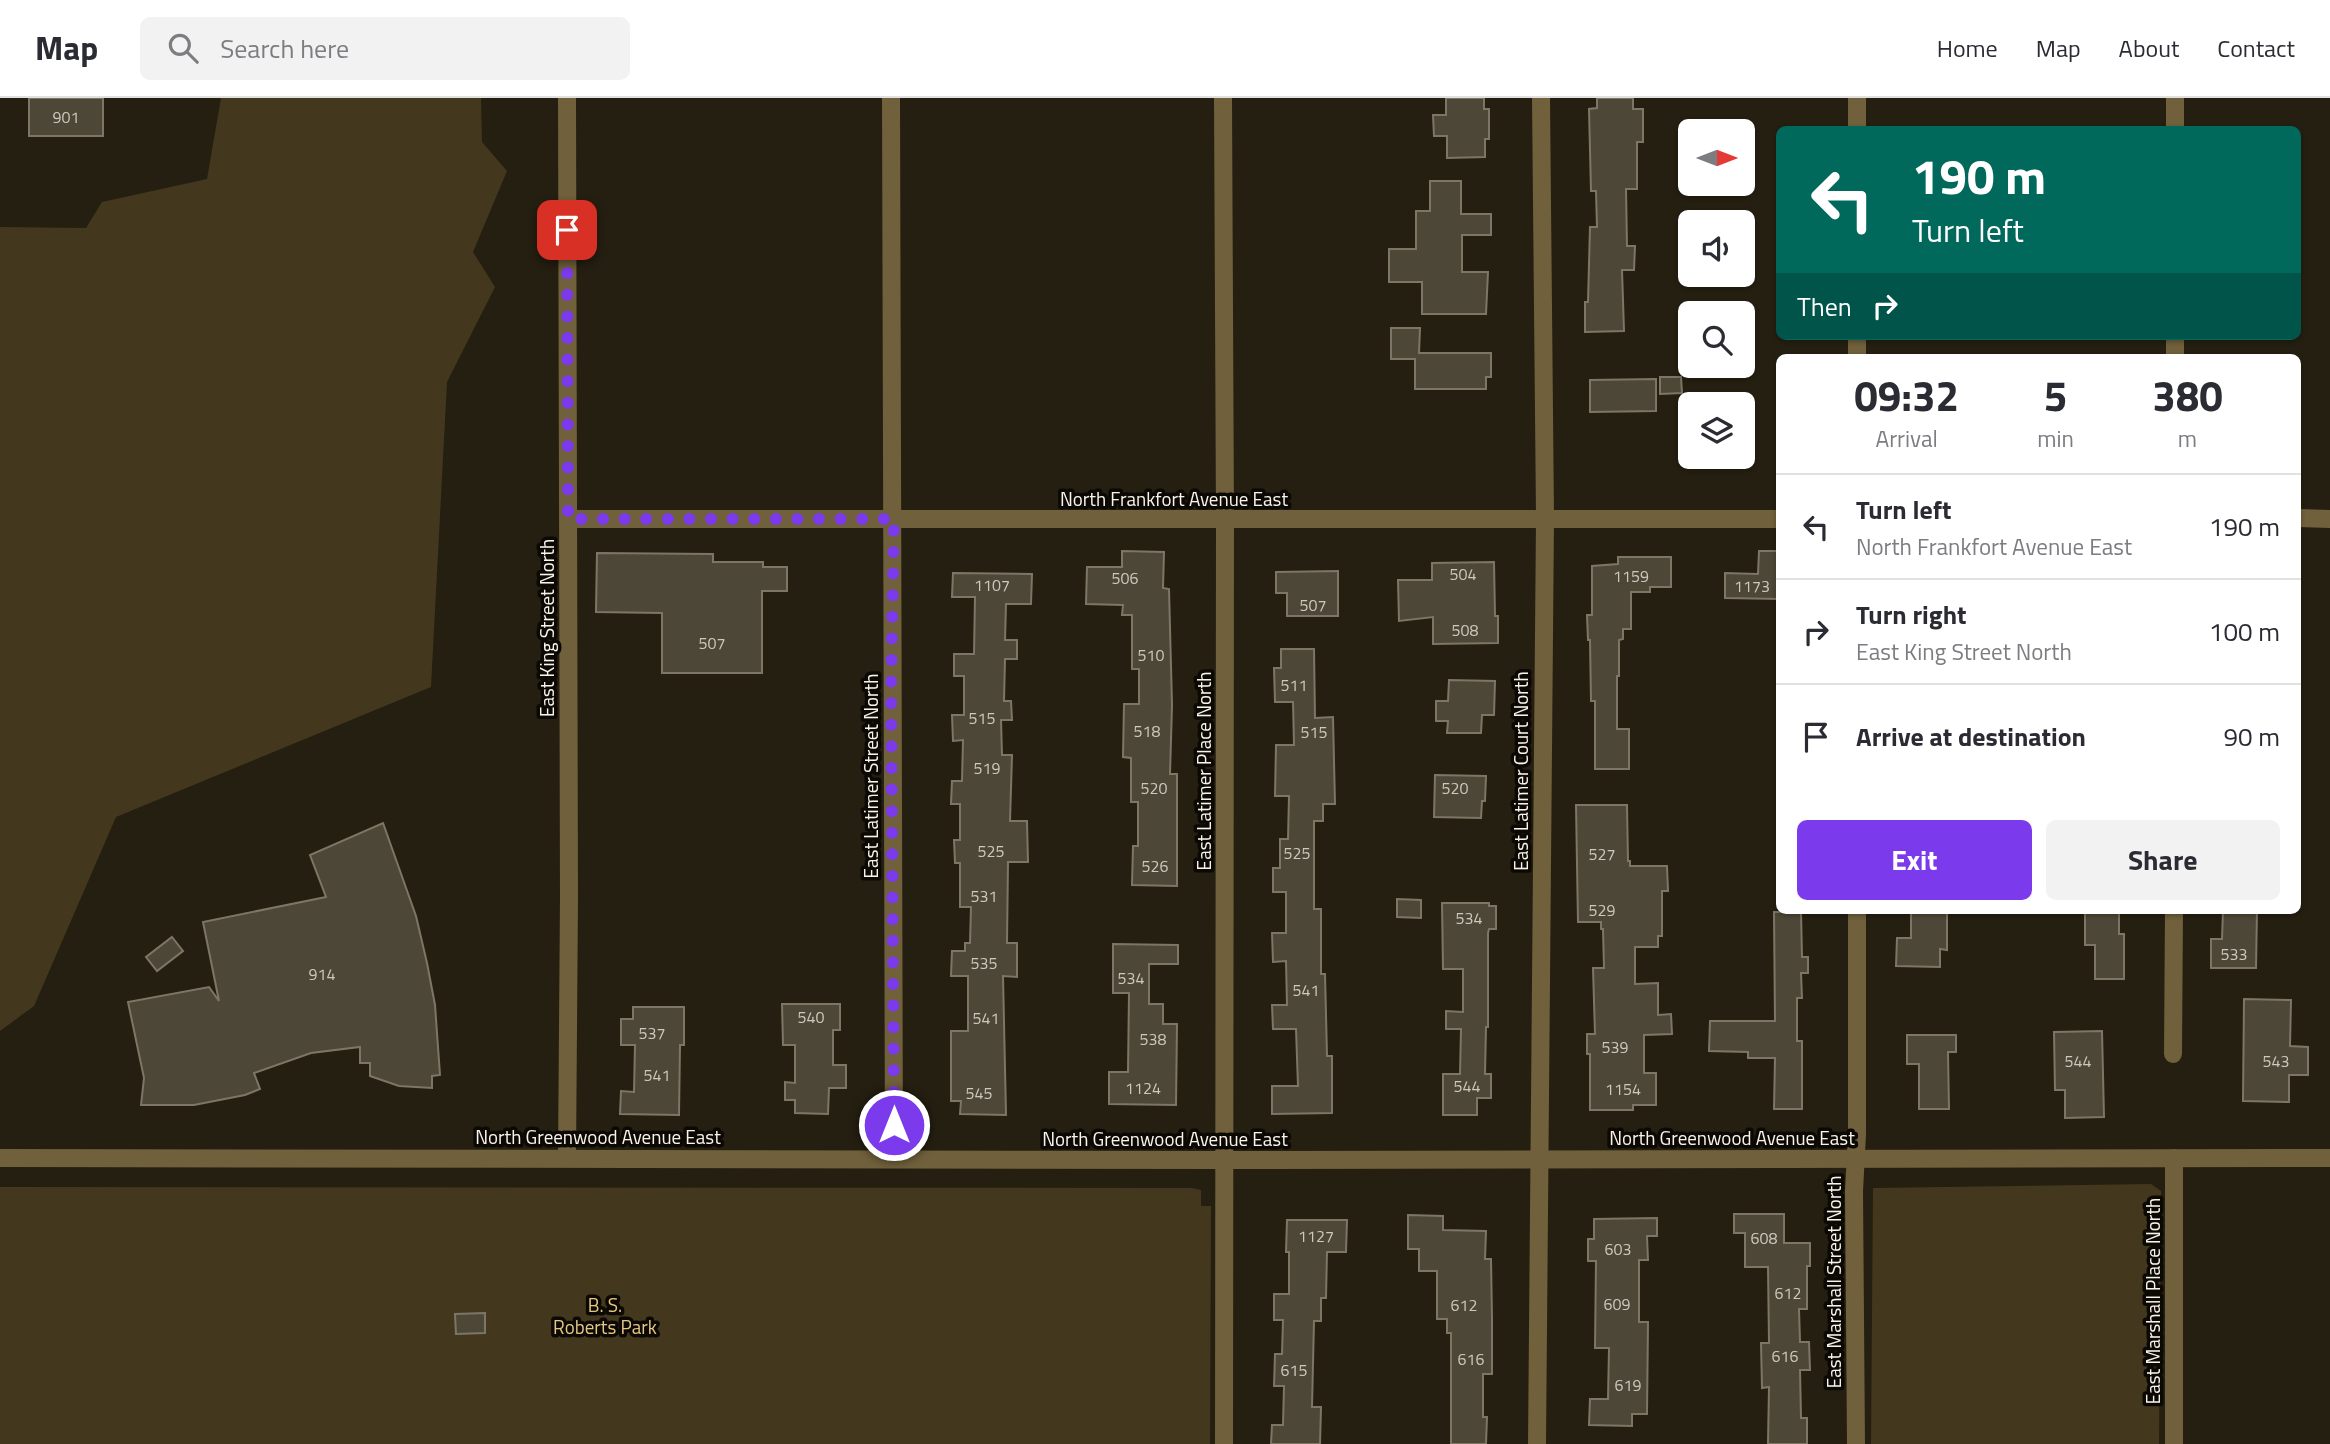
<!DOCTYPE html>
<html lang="en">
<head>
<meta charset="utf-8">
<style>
  body { margin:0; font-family:"Titillium Web",sans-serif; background:#f2f2f3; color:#2b2b33; height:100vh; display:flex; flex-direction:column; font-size:26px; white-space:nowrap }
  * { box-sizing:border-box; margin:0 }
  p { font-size:23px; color:#7c7c81 }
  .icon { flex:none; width:38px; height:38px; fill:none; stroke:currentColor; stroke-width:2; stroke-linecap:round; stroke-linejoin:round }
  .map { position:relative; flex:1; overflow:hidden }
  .side { position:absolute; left:1776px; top:256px; width:525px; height:560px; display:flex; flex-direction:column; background:#fff; border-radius:10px; box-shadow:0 2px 5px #0004 }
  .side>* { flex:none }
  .hud { position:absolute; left:1776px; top:28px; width:525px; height:214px; border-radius:10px; box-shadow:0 2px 5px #0004; background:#00695c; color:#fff; overflow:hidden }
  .needle { width:46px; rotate:90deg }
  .tools { position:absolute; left:1678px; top:21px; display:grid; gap:14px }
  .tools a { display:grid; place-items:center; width:77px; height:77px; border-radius:10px; background:#fff; box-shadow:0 2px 5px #0004; font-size:35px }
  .pin { position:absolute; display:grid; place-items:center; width:60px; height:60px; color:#fff; margin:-30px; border-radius:14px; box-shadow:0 4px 10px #0006 }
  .me { position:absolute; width:77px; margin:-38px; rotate:0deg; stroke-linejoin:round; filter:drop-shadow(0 0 5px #0008) }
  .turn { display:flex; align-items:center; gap:24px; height:147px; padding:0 21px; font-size:32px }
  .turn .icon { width:91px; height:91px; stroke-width:2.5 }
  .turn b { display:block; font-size:49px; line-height:60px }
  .then { display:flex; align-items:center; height:66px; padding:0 21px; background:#0003; gap:14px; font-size:26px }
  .eta { display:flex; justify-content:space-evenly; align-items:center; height:119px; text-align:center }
  .eta b { font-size:42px; font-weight:700; line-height:49px }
  .button { display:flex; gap:14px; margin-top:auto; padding:14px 21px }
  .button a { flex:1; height:80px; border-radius:10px; background:#7c3aed; color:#fff; font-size:28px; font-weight:700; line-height:80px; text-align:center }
  .button a+a { background:#f2f2f3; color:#2b2b33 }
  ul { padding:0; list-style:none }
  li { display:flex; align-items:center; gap:21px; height:105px; padding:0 21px; border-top:2px solid #e1e1e2 }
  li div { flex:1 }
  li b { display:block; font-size:26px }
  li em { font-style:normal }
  header { display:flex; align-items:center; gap:42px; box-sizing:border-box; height:98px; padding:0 35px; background:#fff; border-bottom:2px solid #e1e1e2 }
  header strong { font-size:33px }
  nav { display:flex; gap:38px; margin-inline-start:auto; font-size:24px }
  .search { width:490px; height:63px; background:#f2f2f3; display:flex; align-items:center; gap:18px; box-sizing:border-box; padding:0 24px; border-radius:10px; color:#7c7c81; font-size:26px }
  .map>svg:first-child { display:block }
</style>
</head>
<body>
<header>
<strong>Map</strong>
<div class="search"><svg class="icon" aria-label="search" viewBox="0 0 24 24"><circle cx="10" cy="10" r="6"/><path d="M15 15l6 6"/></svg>Search here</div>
<nav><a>Home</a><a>Map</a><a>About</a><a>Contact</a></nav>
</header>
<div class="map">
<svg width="2330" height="1346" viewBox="0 0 2330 1346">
  <rect width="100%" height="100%" fill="#251f11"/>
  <g fill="#43381d">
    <path d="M 221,0 L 481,0 L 482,44 L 507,73 L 473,154 L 495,189 L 447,284 L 431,589 L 116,719 L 34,908 L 0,933 L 0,129 L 86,130 L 102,104 L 207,81 Z"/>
    <path d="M 2151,1086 L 2161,1093 L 2159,1346 L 1871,1346 L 1873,1090 Z"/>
    <path d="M 0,1089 L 1192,1090 L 1201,1092 L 1201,1108 L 1211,1108 L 1210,1346 L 0,1346 Z"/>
  </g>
  <g fill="#4d4737" stroke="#7d7665" stroke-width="2">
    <rect x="29" y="0" width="74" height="38"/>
    <path d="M 1446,0 L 1484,0 L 1484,11 L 1489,11 L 1489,41 L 1485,41 L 1485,59 L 1447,60 L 1447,38 L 1434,38 L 1433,17 L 1446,17 Z"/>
    <path d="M 1597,0 L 1633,0 L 1633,11 L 1643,11 L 1643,44 L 1637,44 L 1637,91 L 1626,91 L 1627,148 L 1635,148 L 1634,172 L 1622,172 L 1624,233 L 1585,234 L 1585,204 L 1588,204 L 1590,129 L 1597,129 L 1596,93 L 1591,93 L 1589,11 L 1597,10 Z"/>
    <path d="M 1430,83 L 1461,83 L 1461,116 L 1491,116 L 1491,137 L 1462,137 L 1462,174 L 1488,174 L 1486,216 L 1422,216 L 1422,184 L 1389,184 L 1389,151 L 1416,151 L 1416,113 L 1430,113 Z"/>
    <path d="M 1391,230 L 1420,230 L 1419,255 L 1491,255 L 1491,279 L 1486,279 L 1486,291 L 1415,291 L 1415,261 L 1391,261 Z"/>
    <path d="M 1660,279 L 1681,279 L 1682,295 L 1660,296 Z"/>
    <path d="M 1656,281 L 1656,313 L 1590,314 L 1590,282 Z"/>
    <path d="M 1122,453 L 1164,454 L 1163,490 L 1169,491 L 1172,607 L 1170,676 L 1177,676 L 1177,788 L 1132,787 L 1133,748 L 1138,748 L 1138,704 L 1131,704 L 1131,660 L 1123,659 L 1124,606 L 1139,606 L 1139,571 L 1132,571 L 1132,517 L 1122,517 L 1123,507 L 1086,506 L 1087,469 L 1122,469 Z"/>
    <path d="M 1759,453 L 1780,453 L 1780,501 L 1725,500 L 1725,475 L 1758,476 Z"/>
    <path d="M 597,455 L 713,456 L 713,464 L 763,464 L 763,469 L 787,469 L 787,493 L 762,493 L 762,575 L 662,575 L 662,515 L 596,514 Z"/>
    <path d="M 1618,459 L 1671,459 L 1671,489 L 1650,489 L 1650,494 L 1631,494 L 1631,531 L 1623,531 L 1623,541 L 1619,542 L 1619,578 L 1617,578 L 1617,631 L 1629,631 L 1629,671 L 1595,671 L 1595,603 L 1591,603 L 1590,542 L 1588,542 L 1587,517 L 1592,517 L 1592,468 L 1618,466 Z"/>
    <path d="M 1494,464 L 1495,518 L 1498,518 L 1498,545 L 1433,546 L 1433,519 L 1399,523 L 1398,482 L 1432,482 L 1432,465 Z"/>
    <path d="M 1338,473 L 1338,518 L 1287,518 L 1287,495 L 1276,495 L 1276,474 Z"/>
    <path d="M 953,475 L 1032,476 L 1031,506 L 1006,506 L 1005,542 L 1017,542 L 1017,561 L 1005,561 L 1004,603 L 1011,603 L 1012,622 L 1001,622 L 1002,657 L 1012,657 L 1010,723 L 1027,723 L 1028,764 L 1008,764 L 1007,845 L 1017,845 L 1017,879 L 1003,878 L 1006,1017 L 960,1016 L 961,1003 L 951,1003 L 951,933 L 968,933 L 968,878 L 951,878 L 952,853 L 965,853 L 965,845 L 970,845 L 971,809 L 960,809 L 960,765 L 955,765 L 954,742 L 960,742 L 960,706 L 951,706 L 952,683 L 962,683 L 963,642 L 953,643 L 952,617 L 964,617 L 964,578 L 954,578 L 954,556 L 974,556 L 975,499 L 952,499 Z"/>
    <path d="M 1281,551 L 1314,551 L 1315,620 L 1333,619 L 1335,706 L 1323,706 L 1323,723 L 1314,723 L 1314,811 L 1321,811 L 1321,876 L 1325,876 L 1327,958 L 1332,958 L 1332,1015 L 1272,1016 L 1272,988 L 1298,988 L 1296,931 L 1273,931 L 1272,907 L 1287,907 L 1286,863 L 1273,864 L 1272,835 L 1286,835 L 1286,794 L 1273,794 L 1273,770 L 1280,770 L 1280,741 L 1288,741 L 1289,698 L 1275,698 L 1276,647 L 1294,647 L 1293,604 L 1275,604 L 1274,570 L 1281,570 Z"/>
    <path d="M 1449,582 L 1495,583 L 1494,617 L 1482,617 L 1481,635 L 1447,635 L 1448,623 L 1436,623 L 1436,603 L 1448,603 Z"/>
    <path d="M 1435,677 L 1486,678 L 1485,703 L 1482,703 L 1481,720 L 1434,719 Z"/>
    <path d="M 1576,707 L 1627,707 L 1628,763 L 1630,763 L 1630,768 L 1667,768 L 1668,793 L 1662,793 L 1662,838 L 1658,838 L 1658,849 L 1635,849 L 1635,886 L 1658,885 L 1658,917 L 1671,916 L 1672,936 L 1644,937 L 1644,975 L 1656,975 L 1656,1007 L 1633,1007 L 1633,1012 L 1590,1012 L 1590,956 L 1587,956 L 1587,936 L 1595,936 L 1593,870 L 1604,870 L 1603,831 L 1601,831 L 1601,824 L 1578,824 Z"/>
    <path d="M 383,725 L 416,818 L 427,865 L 435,907 L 440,977 L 432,978 L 432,990 L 399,988 L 370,978 L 370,965 L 360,965 L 360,949 L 311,955 L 254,975 L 260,991 L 245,997 L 194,1007 L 141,1007 L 144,980 L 128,904 L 209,889 L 219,903 L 203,824 L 326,799 L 310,757 Z"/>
    <path d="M 1397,801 L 1421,802 L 1421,820 L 1397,819 Z"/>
    <path d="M 1442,805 L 1489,805 L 1489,808 L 1496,808 L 1496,831 L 1489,831 L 1488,835 L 1488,929 L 1486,929 L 1485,976 L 1491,976 L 1491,1000 L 1477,1000 L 1477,1017 L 1443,1017 L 1443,976 L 1460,976 L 1461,931 L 1446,931 L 1446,913 L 1463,914 L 1463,871 L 1443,871 Z"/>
    <path d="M 1911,812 L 1947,812 L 1947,852 L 1940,851 L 1940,869 L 1896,868 L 1897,840 L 1911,840 Z"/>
    <path d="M 2085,812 L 2119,812 L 2119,836 L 2124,836 L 2124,881 L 2095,881 L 2095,847 L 2085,847 Z"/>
    <path d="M 2223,812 L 2257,812 L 2256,870 L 2211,870 L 2211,841 L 2222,841 Z"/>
    <path d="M 1774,814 L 1801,814 L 1802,859 L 1808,859 L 1808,875 L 1801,875 L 1802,900 L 1797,900 L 1797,943 L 1802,943 L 1802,1011 L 1774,1011 L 1775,960 L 1748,960 L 1748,954 L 1709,953 L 1710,923 L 1775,923 Z"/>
    <path d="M 172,839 L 183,853 L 157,873 L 146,859 Z"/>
    <path d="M 1113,846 L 1178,847 L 1178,866 L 1149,866 L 1149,906 L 1163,906 L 1163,926 L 1177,926 L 1176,1007 L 1109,1006 L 1109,974 L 1128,974 L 1129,895 L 1113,895 Z"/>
    <path d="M 2244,901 L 2291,902 L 2290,948 L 2308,949 L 2308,977 L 2289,977 L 2289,1004 L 2243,1003 Z"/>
    <path d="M 782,906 L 840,906 L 840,932 L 833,932 L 833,967 L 846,967 L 846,990 L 829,990 L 828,1016 L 795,1015 L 795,1002 L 785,1002 L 785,984 L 795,985 L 795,947 L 783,947 Z"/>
    <path d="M 633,909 L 684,909 L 684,947 L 680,947 L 679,1017 L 620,1016 L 621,993 L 634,994 L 635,947 L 621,947 L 621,921 L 633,921 Z"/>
    <path d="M 2102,933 L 2104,1019 L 2065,1020 L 2065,992 L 2055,992 L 2054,934 Z"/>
    <path d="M 1907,937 L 1956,937 L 1956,954 L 1948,954 L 1949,1011 L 1919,1011 L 1919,966 L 1907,966 Z"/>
    <path d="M 1734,1116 L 1784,1116 L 1784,1145 L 1810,1145 L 1810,1168 L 1807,1168 L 1807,1211 L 1799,1211 L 1800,1244 L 1809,1244 L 1810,1272 L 1800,1272 L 1801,1320 L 1807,1320 L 1807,1346 L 1768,1346 L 1769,1289 L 1762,1290 L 1761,1245 L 1769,1245 L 1768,1169 L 1745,1169 L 1745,1135 L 1734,1135 Z"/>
    <path d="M 1408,1117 L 1443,1118 L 1443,1132 L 1486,1133 L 1485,1161 L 1491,1161 L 1492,1221 L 1492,1276 L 1483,1276 L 1483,1319 L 1487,1319 L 1486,1346 L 1451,1346 L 1451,1235 L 1447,1235 L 1447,1221 L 1437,1221 L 1437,1173 L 1419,1173 L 1419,1151 L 1408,1151 Z"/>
    <path d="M 1657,1120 L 1657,1138 L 1647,1138 L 1648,1162 L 1639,1162 L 1639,1224 L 1648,1224 L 1647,1316 L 1632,1316 L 1632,1328 L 1589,1327 L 1590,1301 L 1608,1301 L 1609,1250 L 1595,1250 L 1596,1163 L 1588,1163 L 1588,1141 L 1594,1141 L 1594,1121 Z"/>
    <path d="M 1287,1122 L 1347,1122 L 1346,1154 L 1327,1154 L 1326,1200 L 1321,1200 L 1321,1223 L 1314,1223 L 1312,1309 L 1321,1309 L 1320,1346 L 1271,1346 L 1272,1327 L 1283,1327 L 1284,1288 L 1274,1288 L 1275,1256 L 1282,1256 L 1283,1222 L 1274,1222 L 1274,1196 L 1289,1196 L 1289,1154 L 1286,1154 Z"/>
    <path d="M 485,1215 L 485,1235 L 456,1236 L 455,1216 Z"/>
  </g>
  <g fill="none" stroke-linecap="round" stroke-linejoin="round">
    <g stroke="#70603b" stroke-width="18">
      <path d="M 567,0 L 569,799 L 567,1060"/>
      <path d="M 891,0 L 894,1061"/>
      <path d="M 1223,0 L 1225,422 L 1224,1346"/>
      <path d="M 1857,0 L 1857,32"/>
      <path d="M 2175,0 L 2175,32"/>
      <path d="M 1857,238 L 1857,259"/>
      <path d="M 2175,238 L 2175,259"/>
      <path d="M 2298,420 L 2330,421"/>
      <path d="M 568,421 L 1780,421"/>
      <path d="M 2173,956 L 2174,812"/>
      <path d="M 0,1060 L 1224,1062 L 2330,1060"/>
      <path d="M 2174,1060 L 2174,1346"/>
      <path d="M 1537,1346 L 1545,420 L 1541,0"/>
      <path d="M 1856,1346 L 1854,1093 L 1857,1036 L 1857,812"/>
    </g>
  </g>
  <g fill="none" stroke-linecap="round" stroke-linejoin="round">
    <path stroke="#7c3aed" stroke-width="12" stroke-dasharray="0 21.6" d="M 567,132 L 568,421 L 894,421 L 891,587 L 894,1027"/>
  </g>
  <g text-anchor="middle" stroke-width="7" stroke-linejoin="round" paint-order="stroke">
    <g font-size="16" fill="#cec9be">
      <text x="66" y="25">901</text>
      <text x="1463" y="482">504</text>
      <text x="1631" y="484">1159</text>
      <text x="1125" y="486">506</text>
      <text x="992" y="493">1107</text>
      <text x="1752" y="494">1173</text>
      <text x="1313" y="513">507</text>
      <text x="1465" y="538">508</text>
      <text x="712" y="551">507</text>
      <text x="1151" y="563">510</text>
      <text x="1294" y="593">511</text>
      <text x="982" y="626">515</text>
      <text x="1147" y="639">518</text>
      <text x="1314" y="640">515</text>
      <text x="987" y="676">519</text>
      <text x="1154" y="696">520</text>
      <text x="1455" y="696">520</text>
      <text x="991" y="759">525</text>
      <text x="1297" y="761">525</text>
      <text x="1602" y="762">527</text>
      <text x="1155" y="774">526</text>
      <text x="984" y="804">531</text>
      <text x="1602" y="818">529</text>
      <text x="1469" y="826">534</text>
      <text x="2234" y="862">533</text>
      <text x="984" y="871">535</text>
      <text x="322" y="882">914</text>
      <text x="1131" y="886">534</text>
      <text x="1306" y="898">541</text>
      <text x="811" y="925">540</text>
      <text x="986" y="926">541</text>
      <text x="652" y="941">537</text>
      <text x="1153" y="947">538</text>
      <text x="1615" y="955">539</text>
      <text x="2078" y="969">544</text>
      <text x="2276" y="969">543</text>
      <text x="657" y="983">541</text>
      <text x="1467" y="994">544</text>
      <text x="1143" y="996">1124</text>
      <text x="1623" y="997">1154</text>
      <text x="979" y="1001">545</text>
      <text x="1316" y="1144">1127</text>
      <text x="1764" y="1146">608</text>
      <text x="1618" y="1157">603</text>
      <text x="1788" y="1201">612</text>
      <text x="1617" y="1212">609</text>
      <text x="1464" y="1213">612</text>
      <text x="1785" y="1264">616</text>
      <text x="1471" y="1267">616</text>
      <text x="1294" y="1278">615</text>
      <text x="1628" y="1293">619</text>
    </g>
    <g font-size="19" fill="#f9f4eb" stroke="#0c0905">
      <text x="1174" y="408">North Frankfort Avenue East</text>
      <text transform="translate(547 530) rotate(-90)" y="7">East King Street North</text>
      <text transform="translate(1204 673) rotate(-90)" y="7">East Latimer Place North</text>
      <text transform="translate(1521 673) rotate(-90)" y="7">East Latimer Court North</text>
      <text transform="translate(871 678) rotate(-90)" y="7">East Latimer Street North</text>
      <text x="598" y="1046">North Greenwood Avenue East</text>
      <text x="1732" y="1047">North Greenwood Avenue East</text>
      <text x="1165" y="1048">North Greenwood Avenue East</text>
      <text transform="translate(1834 1184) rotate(-90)" y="7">East Marshall Street North</text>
      <text transform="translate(2153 1203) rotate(-90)" y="7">East Marshall Place North</text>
    </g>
    <g font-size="19" fill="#e7c881" stroke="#0c0905">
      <text x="605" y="1214">B. S.<tspan x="605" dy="22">Roberts Park</tspan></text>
    </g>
  </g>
</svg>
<div class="tools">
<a><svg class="needle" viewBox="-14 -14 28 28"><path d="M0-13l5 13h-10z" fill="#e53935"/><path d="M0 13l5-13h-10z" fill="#7c7c81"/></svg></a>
<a><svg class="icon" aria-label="sound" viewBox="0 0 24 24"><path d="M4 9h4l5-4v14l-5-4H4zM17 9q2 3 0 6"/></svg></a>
<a><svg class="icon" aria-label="search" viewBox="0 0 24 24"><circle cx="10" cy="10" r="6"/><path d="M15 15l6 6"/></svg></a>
<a><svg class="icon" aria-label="layers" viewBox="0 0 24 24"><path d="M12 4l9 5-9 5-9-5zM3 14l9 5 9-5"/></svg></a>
</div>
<div class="pin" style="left:567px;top:132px;background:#d93025"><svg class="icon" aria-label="arrive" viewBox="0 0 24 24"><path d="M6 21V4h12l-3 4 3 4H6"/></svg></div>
<svg class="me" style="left:894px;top:1027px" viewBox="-20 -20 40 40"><circle r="17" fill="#7c3aed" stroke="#fff" stroke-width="3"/><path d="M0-11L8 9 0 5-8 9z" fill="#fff"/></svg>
<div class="hud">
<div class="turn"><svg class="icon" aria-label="left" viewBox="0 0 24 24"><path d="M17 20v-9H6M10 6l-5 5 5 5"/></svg><div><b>190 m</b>Turn left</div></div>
<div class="then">Then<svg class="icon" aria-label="right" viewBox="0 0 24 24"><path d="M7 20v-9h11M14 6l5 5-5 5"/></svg></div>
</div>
<section class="side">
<div class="eta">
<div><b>09:32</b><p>Arrival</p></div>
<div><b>5</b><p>min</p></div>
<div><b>380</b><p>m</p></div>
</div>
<ul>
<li><svg class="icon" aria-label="left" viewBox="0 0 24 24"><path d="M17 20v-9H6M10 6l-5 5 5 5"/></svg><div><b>Turn left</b><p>North Frankfort Avenue East</p></div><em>190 m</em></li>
<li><svg class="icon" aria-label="right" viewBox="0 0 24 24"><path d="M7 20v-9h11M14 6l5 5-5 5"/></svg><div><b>Turn right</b><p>East King Street North</p></div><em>100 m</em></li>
<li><svg class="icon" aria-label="arrive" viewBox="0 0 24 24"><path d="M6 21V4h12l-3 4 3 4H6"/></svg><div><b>Arrive at destination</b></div><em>90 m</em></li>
</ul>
<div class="button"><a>Exit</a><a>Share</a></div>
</section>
</div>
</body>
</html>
